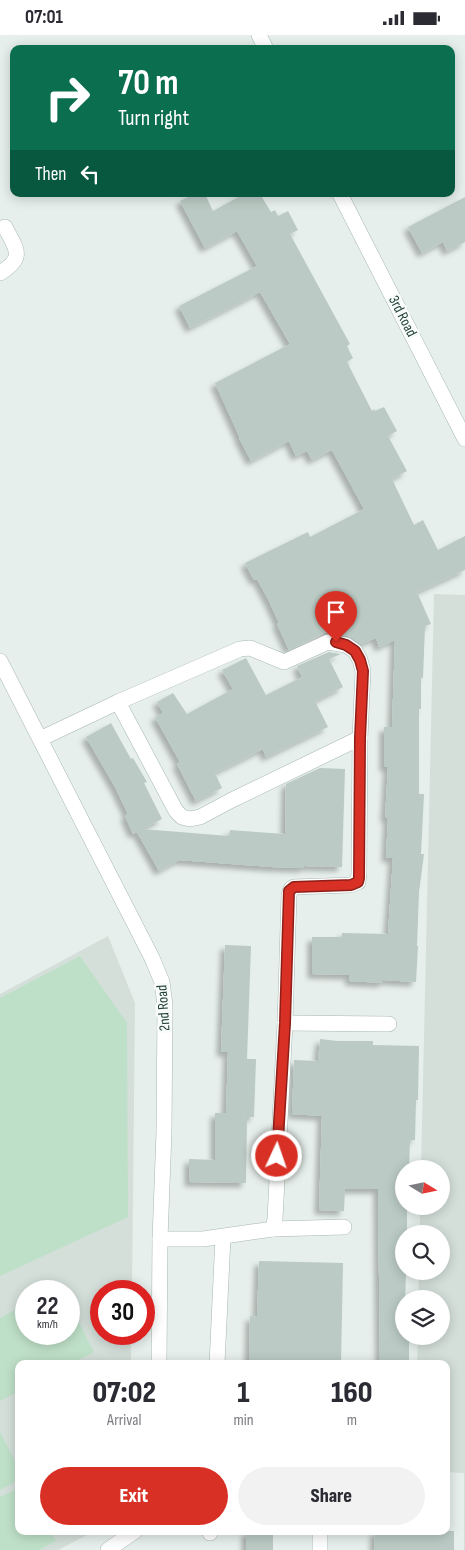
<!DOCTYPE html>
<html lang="en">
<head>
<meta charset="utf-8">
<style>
  body { margin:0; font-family:"Sofia Sans Condensed",sans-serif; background:#f2f2f3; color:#2b2b33; height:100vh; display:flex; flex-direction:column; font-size:19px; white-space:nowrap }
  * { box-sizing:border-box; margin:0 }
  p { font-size:16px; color:#7c7c81 }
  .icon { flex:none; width:28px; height:28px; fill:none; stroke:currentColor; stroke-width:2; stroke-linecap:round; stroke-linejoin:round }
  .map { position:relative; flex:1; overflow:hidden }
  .details { position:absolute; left:15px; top:1325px; width:435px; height:175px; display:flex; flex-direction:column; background:#fff; border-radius:10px; box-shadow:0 2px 12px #0003 }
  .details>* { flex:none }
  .hud { position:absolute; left:10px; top:10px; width:445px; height:152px; border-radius:10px; box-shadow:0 2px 12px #0003; background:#0b6e4f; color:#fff; overflow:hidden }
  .needle { width:32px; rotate:100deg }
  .tools { position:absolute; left:395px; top:1125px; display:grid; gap:10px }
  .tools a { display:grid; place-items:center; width:55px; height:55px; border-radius:50%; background:#fff; box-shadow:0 2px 12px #0003; font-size:25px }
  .speed { position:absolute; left:15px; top:1245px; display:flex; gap:10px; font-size:25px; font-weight:700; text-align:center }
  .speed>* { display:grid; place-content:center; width:65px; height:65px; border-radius:50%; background:#fff; box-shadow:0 2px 12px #0003; line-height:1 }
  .speed small { font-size:12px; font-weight:400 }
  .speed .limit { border:8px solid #d22; background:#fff; color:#111 }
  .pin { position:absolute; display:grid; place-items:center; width:42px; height:42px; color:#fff; margin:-51px -21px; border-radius:50% 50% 50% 0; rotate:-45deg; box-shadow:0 0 5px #0007 }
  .pin .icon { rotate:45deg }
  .me { position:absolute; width:55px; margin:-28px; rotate:3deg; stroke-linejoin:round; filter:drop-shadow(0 0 4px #0008) }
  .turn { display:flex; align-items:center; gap:18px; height:105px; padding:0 25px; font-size:22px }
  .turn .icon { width:65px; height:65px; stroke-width:2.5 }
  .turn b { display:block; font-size:35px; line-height:42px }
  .then { display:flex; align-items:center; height:48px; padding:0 25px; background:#0003; gap:10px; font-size:19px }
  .eta { display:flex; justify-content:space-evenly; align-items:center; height:85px; text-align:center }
  .eta b { font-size:30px; font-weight:800; line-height:35px }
  .cta { display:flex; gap:10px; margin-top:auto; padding:10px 25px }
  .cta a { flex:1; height:58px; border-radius:30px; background:#d93025; color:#fff; font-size:20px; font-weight:800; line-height:58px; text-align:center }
  .cta a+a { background:#f2f2f3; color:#2b2b33 }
  .status { display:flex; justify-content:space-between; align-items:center; height:35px; padding:0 25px; background:#fff; direction:ltr }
  .status svg { height:14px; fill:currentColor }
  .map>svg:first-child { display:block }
</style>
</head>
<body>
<div class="status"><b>07:01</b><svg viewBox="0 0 49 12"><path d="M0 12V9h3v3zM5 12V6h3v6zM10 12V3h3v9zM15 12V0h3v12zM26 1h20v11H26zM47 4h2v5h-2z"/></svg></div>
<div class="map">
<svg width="465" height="1515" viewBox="0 0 465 1515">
  <defs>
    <filter id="shadow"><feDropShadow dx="-4.5" dy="4.5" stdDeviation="2.5" flood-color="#0004"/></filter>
  </defs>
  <rect width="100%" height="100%" fill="#e6efeb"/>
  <g fill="#d4dfda" fill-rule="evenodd">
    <path d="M 434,559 L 465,560 L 465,1515 L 464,1515 L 464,1438 L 446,1437 L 446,1329 L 417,1329 L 418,1301 L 441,1301 L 441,1264 L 418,1264 L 419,1236 L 441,1236 L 441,1199 L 420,1199 L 420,1171 L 441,1171 L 441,1134 L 421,1134 Z"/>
    <path d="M 108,901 L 135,968 L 132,1256 L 101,1256 L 101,1299 L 131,1299 L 131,1329 L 19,1329 L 19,1496 L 95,1496 L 58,1515 L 0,1515 L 0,959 ZM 26,1256 L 69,1256 L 69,1299 L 26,1299 Z"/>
  </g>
  <g fill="#bfe0c8">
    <path d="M 80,921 L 127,988 L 128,1182 L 0,1241 L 0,963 Z"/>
    <path d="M 69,1268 L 94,1317 L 71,1329 L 19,1329 L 19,1356 L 0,1366 L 0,1283 L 26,1269 L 26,1299 L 69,1299 Z"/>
    <path d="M 0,1397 L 19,1434 L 19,1445 L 0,1455 Z"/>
    <path d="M 19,1453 L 19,1496 L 51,1496 L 56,1506 L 39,1515 L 0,1515 L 0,1462 Z"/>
  </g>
  <g fill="#bbcac4" filter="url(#shadow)">
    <path d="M 194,159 L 205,159 L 213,176 L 244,159 L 260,159 L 271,177 L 275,175 L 278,181 L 288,176 L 298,195 L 290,199 L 350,309 L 347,311 L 353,323 L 347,327 L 372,376 L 374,374 L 375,376 L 384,372 L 397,396 L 388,401 L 407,436 L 392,444 L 414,490 L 423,485 L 438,515 L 465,501 L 465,535 L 417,557 L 431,589 L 425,591 L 423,643 L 421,643 L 421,674 L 419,674 L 419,759 L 424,759 L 421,819 L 424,819 L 419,857 L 417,911 L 418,911 L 416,947 L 383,945 L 383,948 L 349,946 L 350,940 L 312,939 L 312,902 L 342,902 L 342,898 L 388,899 L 393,823 L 386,823 L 388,783 L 385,783 L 388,732 L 384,732 L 384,692 L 392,692 L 395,605 L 379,612 L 376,603 L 361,609 L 348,601 L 329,598 L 324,598 L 289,615 L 277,589 L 279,588 L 269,566 L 257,544 L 254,545 L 245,528 L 308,497 L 310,502 L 364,474 L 332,415 L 312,425 L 307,416 L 296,421 L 289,406 L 251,426 L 239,403 L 240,403 L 215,348 L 290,309 L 260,257 L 190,293 L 179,271 L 257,231 L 237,196 L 205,213 L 180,166 Z"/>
    <path d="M 465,162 L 465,207 L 447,216 L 443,207 L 422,218 L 408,192 Z"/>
    <path d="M 329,617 L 341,619 L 329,624 L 343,652 L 315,666 L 328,692 L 266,722 L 263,714 L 215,738 L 222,753 L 196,766 L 177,729 L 180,727 L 155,682 L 163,678 L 157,667 L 173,658 L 187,679 L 233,654 L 222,635 L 246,623 L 266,660 L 302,642 L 297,631 Z"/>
    <path d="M 111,688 L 131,724 L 133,723 L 147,747 L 144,748 L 162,784 L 142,794 L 229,801 L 230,795 L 285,799 L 286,749 L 320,733 L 345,734 L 342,832 L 304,831 L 304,833 L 271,832 L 179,825 L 159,836 L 137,797 L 133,799 L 125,781 L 128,779 L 115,752 L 86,702 Z"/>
    <path d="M 225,910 L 251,911 L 247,1024 L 256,1024 L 254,1082 L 247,1082 L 246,1148 L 189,1147 L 189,1124 L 215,1125 L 215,1078 L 226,1078 L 228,1017 L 221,1017 Z"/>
    <path d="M 320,1004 L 337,1006 L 373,1006 L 373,1010 L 419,1011 L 418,1065 L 416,1065 L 415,1105 L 410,1105 L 409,1134 L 404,1134 L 404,1171 L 407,1171 L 407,1199 L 404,1199 L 404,1236 L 406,1236 L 404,1301 L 409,1301 L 409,1329 L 380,1329 L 378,1154 L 345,1154 L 344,1176 L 319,1175 L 322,1081 L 292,1079 L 294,1025 L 318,1026 Z"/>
    <path d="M 259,1226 L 343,1228 L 341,1329 L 249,1329 L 250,1281 L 257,1282 Z"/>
    <rect x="246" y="1496" width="27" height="19"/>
    <path d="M 375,1496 L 454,1496 L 454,1515 L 374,1515 Z"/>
  </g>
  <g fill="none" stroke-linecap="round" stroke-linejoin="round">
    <defs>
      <g id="minor">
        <path d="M 259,0 L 266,14"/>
        <path d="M 340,159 L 465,404"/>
        <path d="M 0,238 C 26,222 16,214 5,192"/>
        <path d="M 0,626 L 152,923 L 162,947 L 165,970 L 164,1097 L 160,1204 L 159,1329"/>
        <path d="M 118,667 L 176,776 L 182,782 L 190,784 L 200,782 L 230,766 L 360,703"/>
        <path d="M 40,704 L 118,667 L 240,614 L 250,613 L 284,627 L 328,607 L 346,610 L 355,616 L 360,625 L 363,636 L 360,703 L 359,838 L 358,847 L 351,850 L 294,852 L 291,854 L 289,860 L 285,988 L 275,1184 L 273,1194 L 203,1204 L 160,1204"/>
        <path d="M 285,988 L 389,989"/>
        <path d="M 273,1194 L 344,1192"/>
        <path d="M 217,1329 L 223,1202"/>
        <path d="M 210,1498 L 210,1496"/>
        <path d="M 108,1515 L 135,1496"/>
        <path d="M 320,1515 L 320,1496"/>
      </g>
    </defs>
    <use href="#minor" stroke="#a8b8b2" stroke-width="16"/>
    <use href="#minor" stroke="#fff" stroke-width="15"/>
  </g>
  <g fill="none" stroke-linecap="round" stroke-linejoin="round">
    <defs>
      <path id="route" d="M 277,1121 L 285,988 L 289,856 L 294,852 L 351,850 L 358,847 L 359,843 L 360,703 L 363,636 L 360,625 L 355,616 L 346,610 L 336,607"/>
    </defs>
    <use href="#route" stroke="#8d1f18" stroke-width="12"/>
    <use href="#route" stroke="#d93025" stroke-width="9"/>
  </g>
  <g text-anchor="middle" stroke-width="5" stroke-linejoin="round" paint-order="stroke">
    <g font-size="15" fill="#24423a" stroke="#f7fbf9">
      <text transform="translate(403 281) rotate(63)" y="5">3rd Road</text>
      <text transform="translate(163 973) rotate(-94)" y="5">2nd Road</text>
    </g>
  </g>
</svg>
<div class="tools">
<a><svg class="needle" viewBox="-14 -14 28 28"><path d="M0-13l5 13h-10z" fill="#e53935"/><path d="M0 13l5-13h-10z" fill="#7c7c81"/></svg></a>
<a><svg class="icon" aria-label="search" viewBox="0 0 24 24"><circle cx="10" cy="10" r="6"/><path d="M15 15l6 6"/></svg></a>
<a><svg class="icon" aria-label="layers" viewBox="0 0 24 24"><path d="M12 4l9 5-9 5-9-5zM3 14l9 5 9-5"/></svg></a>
</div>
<div class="speed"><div>22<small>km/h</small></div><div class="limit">30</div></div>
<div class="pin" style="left:336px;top:607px;background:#d93025"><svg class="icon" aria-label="arrive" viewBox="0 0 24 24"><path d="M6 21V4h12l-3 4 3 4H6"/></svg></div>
<svg class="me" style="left:277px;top:1121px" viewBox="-20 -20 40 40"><circle r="17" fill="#d93025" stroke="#fff" stroke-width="3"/><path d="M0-11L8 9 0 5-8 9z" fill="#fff"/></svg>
<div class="hud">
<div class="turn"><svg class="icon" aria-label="right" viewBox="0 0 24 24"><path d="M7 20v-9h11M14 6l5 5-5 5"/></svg><div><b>70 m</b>Turn right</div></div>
<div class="then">Then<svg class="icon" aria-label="left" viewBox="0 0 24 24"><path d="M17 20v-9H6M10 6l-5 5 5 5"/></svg></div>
</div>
<section class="details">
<div class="eta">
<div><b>07:02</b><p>Arrival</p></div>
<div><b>1</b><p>min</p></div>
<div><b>160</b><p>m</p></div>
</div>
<div class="cta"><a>Exit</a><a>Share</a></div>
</section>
</div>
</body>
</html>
